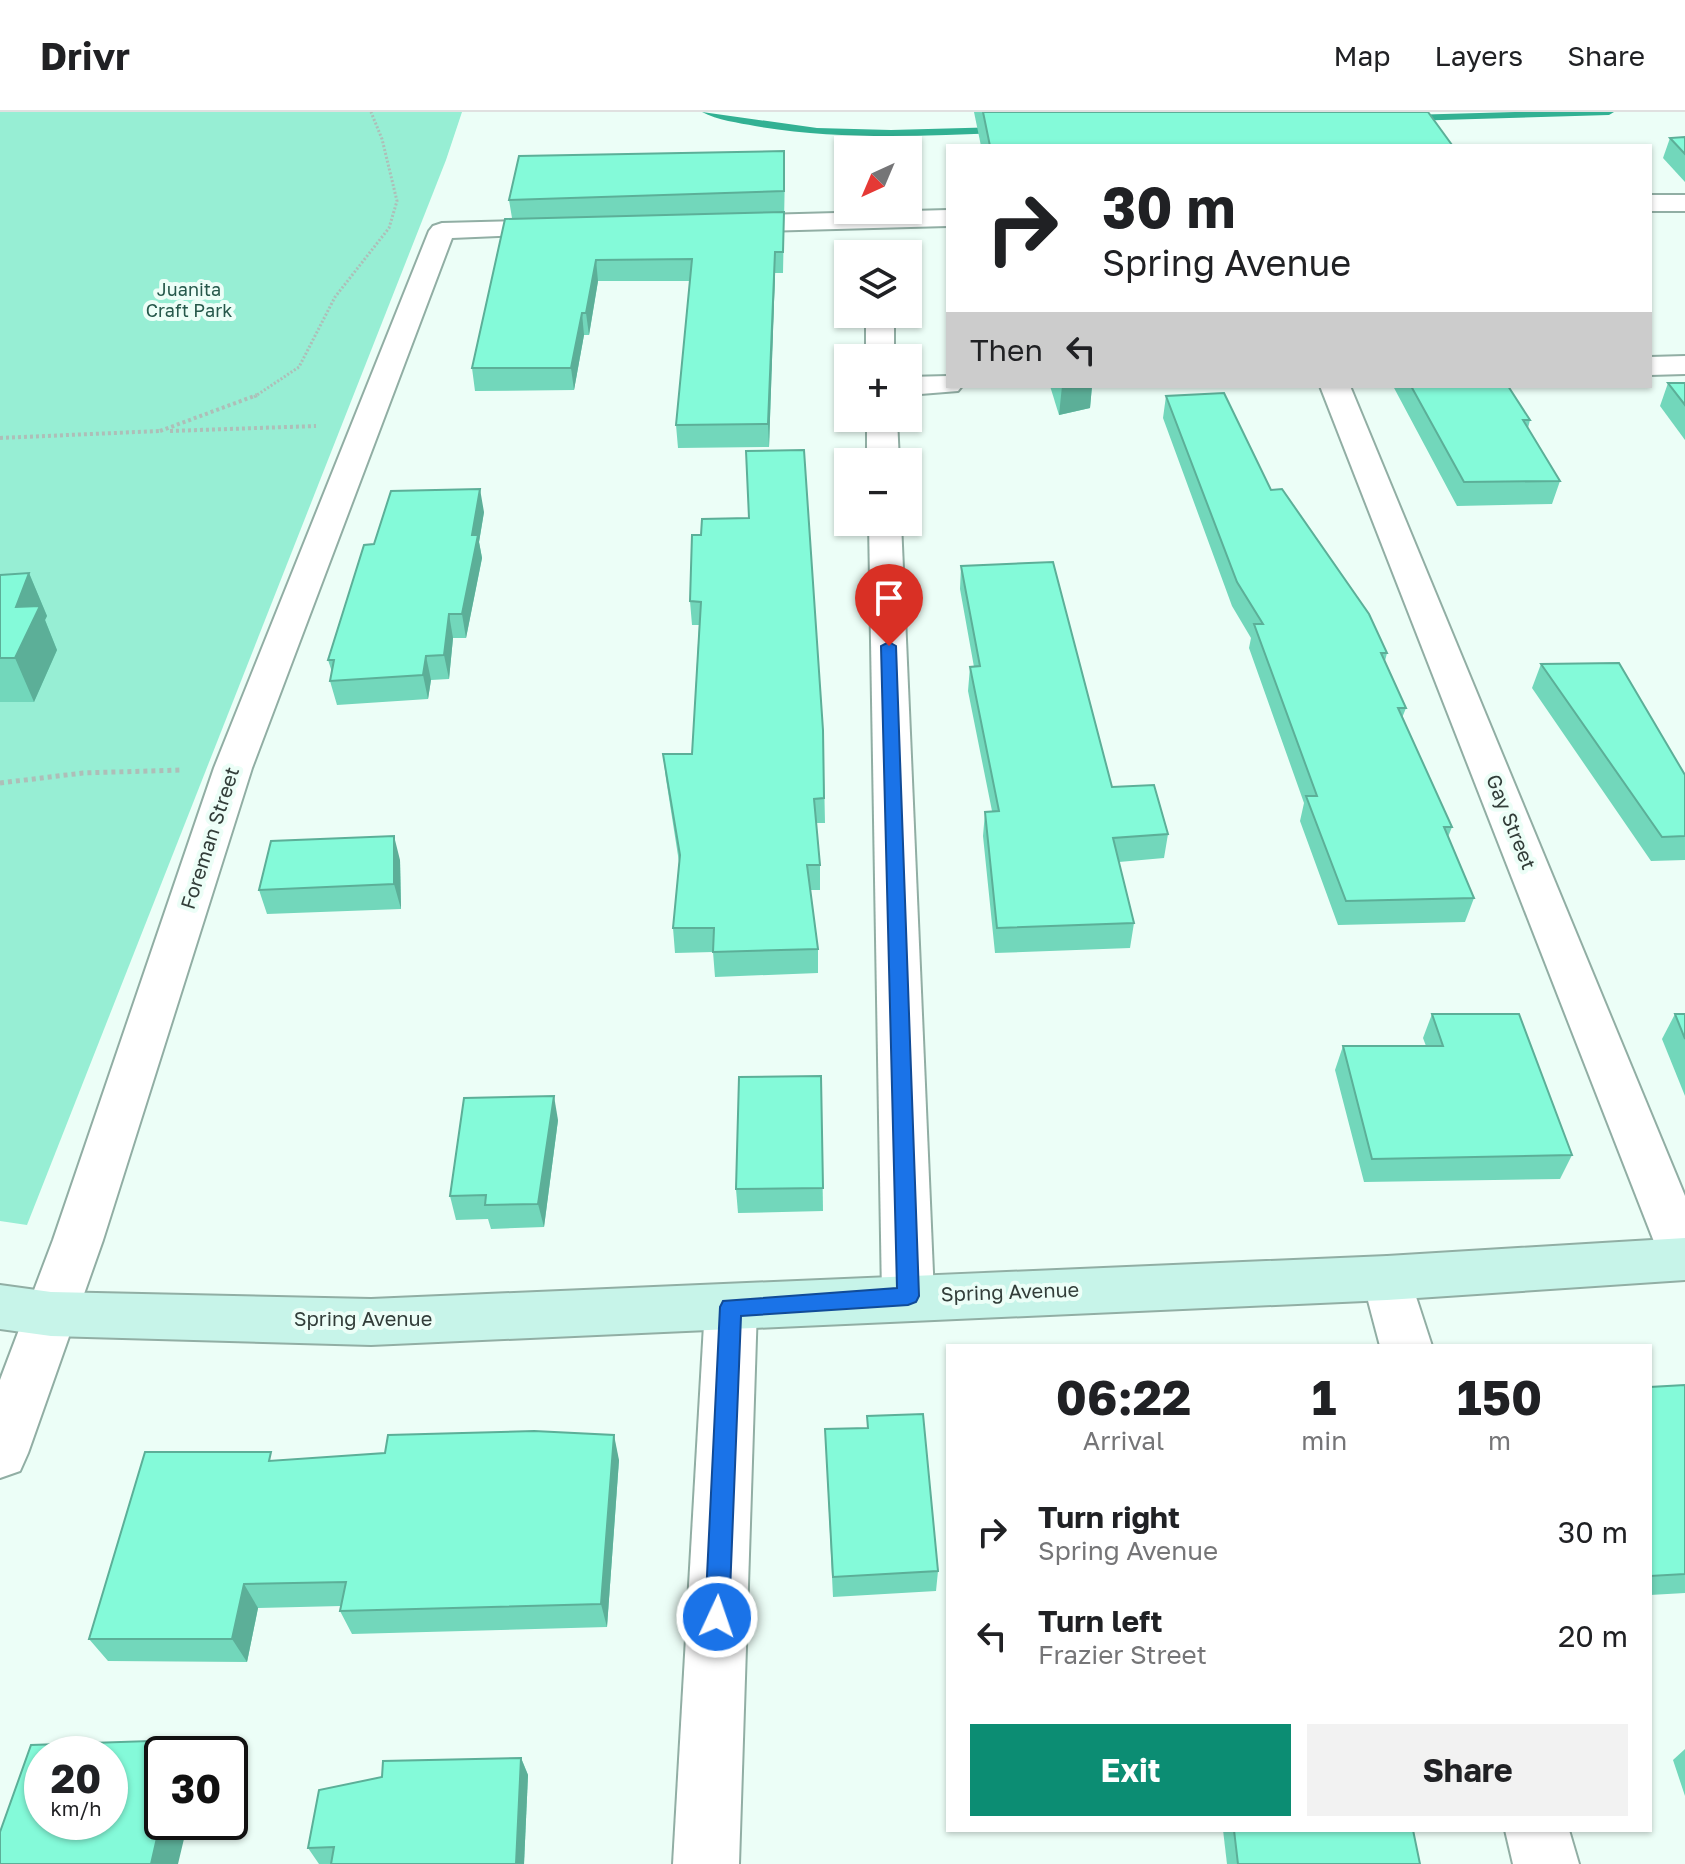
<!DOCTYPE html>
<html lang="en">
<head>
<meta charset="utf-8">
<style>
  body { margin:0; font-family:"Golos Text",sans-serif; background:#f2f2f2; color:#202124; height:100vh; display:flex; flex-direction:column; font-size:30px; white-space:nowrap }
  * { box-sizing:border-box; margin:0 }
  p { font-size:26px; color:#757577 }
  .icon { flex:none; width:44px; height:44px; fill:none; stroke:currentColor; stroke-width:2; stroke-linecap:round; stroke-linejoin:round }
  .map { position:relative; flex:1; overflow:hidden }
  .sheet { position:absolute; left:946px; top:1232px; width:706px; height:488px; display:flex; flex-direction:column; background:#fff; border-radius:0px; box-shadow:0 2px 6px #0004 }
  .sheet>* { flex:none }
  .banner { position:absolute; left:946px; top:32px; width:706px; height:244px; border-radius:0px; box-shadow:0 2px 6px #0004; background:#fff; color:#202124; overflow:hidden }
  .needle { width:52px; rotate:224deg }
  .fabs { position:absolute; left:834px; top:24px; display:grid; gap:16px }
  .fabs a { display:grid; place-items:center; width:88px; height:88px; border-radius:0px; background:#fff; box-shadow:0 2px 6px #0004; font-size:40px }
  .speed { position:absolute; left:24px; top:1624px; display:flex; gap:16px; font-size:40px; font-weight:700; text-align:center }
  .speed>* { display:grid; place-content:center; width:104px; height:104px; border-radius:50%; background:#fff; box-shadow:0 2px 6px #0004; line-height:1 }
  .speed small { font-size:20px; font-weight:400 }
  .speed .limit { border:4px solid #111; border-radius:12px; background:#fff; color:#111 }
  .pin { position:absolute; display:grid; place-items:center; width:68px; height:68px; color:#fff; margin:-82px -34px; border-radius:50% 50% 50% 0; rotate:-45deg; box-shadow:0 0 8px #0007 }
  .pin .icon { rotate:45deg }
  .me { position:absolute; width:88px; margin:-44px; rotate:3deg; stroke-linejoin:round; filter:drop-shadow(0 0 6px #0008) }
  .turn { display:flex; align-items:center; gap:28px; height:168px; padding:0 24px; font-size:36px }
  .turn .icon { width:104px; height:104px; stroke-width:2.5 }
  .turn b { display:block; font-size:56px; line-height:68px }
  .then { display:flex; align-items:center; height:76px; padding:0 24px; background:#0003; gap:16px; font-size:30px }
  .eta { display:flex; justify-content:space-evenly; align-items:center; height:136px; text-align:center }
  .eta b { font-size:48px; font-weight:700; line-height:56px }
  .primary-button { display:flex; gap:16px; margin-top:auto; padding:16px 24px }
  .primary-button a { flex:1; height:92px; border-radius:0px; background:#0c8d73; color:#fff; font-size:32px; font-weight:700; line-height:92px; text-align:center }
  .primary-button a+a { background:#f2f2f2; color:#202124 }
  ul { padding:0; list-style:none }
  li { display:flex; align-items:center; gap:24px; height:104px; padding:0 24px }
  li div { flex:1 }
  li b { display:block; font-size:30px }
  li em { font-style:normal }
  header { display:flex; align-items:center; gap:48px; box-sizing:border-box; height:112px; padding:0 40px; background:#fff; border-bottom:2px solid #e0e0e0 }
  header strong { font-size:38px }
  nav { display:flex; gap:44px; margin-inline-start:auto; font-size:28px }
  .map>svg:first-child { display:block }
</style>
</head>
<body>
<header>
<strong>Drivr</strong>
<nav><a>Map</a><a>Layers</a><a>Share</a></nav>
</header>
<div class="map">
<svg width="1685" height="1752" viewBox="0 0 1685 1752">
  <rect width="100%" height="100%" fill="#ecfef7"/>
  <path fill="#97eed4" d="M 0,0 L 462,0 L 446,48 L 27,1113 L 0,1109 Z"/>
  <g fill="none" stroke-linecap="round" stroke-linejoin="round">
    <g fill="#32b193" fill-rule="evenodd">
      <path d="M 702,0 L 817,16 L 891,18 L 1002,15 L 1007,18 L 1002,21 C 920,24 837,28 755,14 C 739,11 717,8 702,0 Z"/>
      <path d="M 1515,0 L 1614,0 L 1609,3 L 1408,9 L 1403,6 L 1408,3 Z"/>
    </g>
    <defs>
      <g id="street">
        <rect x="1650" y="83" width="35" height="16"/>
        <path d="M 948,98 L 948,114 L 722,120 L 713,117 L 709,112 L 713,107 L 722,104 Z"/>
        <path d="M 562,108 L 571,111 L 575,116 L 571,121 L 452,126 L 252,656 L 103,1128 L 28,1341 L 20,1359 L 0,1366 L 0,1268 L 53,1128 L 214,656 L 429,119 L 433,114 L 442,111 Z"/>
        <rect x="866" y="202" width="28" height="44"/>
        <path d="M 1685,244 L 1685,262 L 1650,263 L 1650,245 Z"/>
        <path d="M 948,264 L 948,274 L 962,274 L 958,279 L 908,283 L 908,265 Z"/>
        <path d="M 1320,274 L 1350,274 L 1685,1084 L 1685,1166 L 1667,1160 L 1660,1145 Z"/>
        <path d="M 867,306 L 897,306 L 899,350 L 867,350 Z"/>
        <path d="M 869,410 L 901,410 L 934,1184 L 926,1200 L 908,1206 L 890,1200 L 882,1184 Z"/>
        <path d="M 1387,1144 L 1405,1151 L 1432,1234 L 1380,1234 L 1362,1166 L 1369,1151 Z"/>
        <path d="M 731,1173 L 749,1179 L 757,1195 L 739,1752 L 673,1752 L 705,1195 L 713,1179 Z"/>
        <path d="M 1505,1718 L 1569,1718 L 1579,1752 L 1513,1752 Z"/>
      </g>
      <path id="secondary" d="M 1685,1126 L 1685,1168 L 1387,1188 L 371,1233 L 51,1224 L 0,1217 L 0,1173 L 51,1180 L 371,1187 L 1387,1144 Z"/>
    </defs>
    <use href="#street" stroke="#91aea4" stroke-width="4"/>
    <use href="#secondary" stroke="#91aea4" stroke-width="4"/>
    <path stroke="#aebeb8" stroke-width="3" stroke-dasharray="2 2" stroke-linecap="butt" d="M 254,285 L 299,255 L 335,185 L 389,116 L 397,89 L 382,27 L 371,0"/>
    <g stroke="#aebeb8" stroke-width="4" stroke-dasharray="3 3" stroke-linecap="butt">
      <path d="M 160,319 L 257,283"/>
      <path d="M 170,319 L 316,314"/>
      <path d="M 0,326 L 160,319"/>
    </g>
    <path stroke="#aebeb8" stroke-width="5" stroke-dasharray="4 4" stroke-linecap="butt" d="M 0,671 L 83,661 L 180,658"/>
    <use href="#street" fill="#fff" fill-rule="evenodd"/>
    <use href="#secondary" fill="#c7f4e9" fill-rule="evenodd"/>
  </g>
  <g fill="#72d7bb">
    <path d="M 974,0 L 1428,0 L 1452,34 L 981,34 Z"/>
    <path d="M 1685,25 L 1685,70 L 1663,46 L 1670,26 Z"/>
    <path d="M 785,59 L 783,161 L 775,161 L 769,335 L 678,336 L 676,313 L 690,169 L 598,169 L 589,223 L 584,223 L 574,278 L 475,279 L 472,256 L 512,106 L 509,88 Z"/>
    <path d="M 1668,271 L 1685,271 L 1685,328 L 1660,294 Z"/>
    <path d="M 1050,274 L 1092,274 L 1090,296 L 1059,303 Z"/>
    <path d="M 1393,274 L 1508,274 L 1530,308 L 1528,316 L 1560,369 L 1552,392 L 1457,394 Z"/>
    <path d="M 1166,284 L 1271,378 L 1387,541 L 1385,549 L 1406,596 L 1402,606 L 1452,715 L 1448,725 L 1474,786 L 1465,810 L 1338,813 L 1300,709 L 1304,691 L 1249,536 L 1251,526 L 1232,494 L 1163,306 Z"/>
    <path d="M 484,400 L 479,430 L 482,446 L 466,526 L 453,526 L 449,567 L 431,568 L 428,587 L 337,593 L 330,569 L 332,560 L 328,548 L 374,432 Z"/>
    <path d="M 692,423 L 823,618 L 825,711 L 816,711 L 820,753 L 820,778 L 810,778 L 818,837 L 818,861 L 715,865 L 713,840 L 675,841 L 673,816 L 679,750 L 666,667 L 663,642 L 692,642 L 699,513 L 692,513 L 690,489 Z"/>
    <path d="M 961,454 L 1112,675 L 1168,722 L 1164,746 L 1119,750 L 1134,811 L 1130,836 L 995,841 L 983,724 L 985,700 L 992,699 L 968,579 L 970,555 L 974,555 L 960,477 Z"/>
    <path d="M 29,461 L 47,504 L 45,508 L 57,538 L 34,590 L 0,590 L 0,463 Z"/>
    <path d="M 1541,552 L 1685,663 L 1685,748 L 1651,749 L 1532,576 Z"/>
    <path d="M 400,748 L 401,797 L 267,802 L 259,778 Z"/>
    <path d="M 1432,902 L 1572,1043 L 1560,1067 L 1364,1070 L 1335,958 L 1343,934 L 1426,934 L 1423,926 Z"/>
    <path d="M 1675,902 L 1685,902 L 1685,984 L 1662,927 Z"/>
    <path d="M 821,964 L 823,1099 L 738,1101 L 736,1077 Z"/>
    <path d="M 558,1008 L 544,1115 L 491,1117 L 488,1107 L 456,1108 L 450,1084 Z"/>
    <path d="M 1650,1275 L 1685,1462 L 1685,1481 L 1650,1483 Z"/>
    <path d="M 867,1304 L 938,1459 L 936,1479 L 833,1485 L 825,1317 L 867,1316 Z"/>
    <path d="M 275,1348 L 619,1348 L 607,1515 L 352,1522 L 340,1499 L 341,1494 L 258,1496 L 247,1550 L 108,1549 L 89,1527 Z"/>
    <path d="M 1685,1637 L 1685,1684 L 1673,1648 Z"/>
    <path d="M 521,1646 L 528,1663 L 524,1752 L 319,1752 L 308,1736 Z"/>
    <path d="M 1223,1718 L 1413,1718 L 1420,1752 L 1227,1752 Z"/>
  </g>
  <g fill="#5caf98">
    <path d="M 775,140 L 775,161 L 769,335 L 768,312 Z"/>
    <path d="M 596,148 L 598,169 L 589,223 L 586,201 Z"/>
    <path d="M 582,201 L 584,223 L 574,278 L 571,256 Z"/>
    <path d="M 1062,274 L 1092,274 L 1090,296 L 1059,303 Z"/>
    <path d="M 480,377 L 484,400 L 479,430 L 482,446 L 466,526 L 462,502 L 472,423 Z"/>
    <path d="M 29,461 L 47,504 L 45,508 L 57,538 L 34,590 L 15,546 L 16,495 Z"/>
    <path d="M 449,502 L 453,526 L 449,567 L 444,543 Z"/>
    <path d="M 426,544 L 431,568 L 428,587 L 423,563 Z"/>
    <path d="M 394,724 L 400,748 L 401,797 L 394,772 Z"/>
    <path d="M 554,984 L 558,1008 L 544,1115 L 538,1092 Z"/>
    <path d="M 614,1323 L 619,1348 L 607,1515 L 601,1492 Z"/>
    <path d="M 244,1472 L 258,1496 L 247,1550 L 232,1527 Z"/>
    <path d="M 180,1628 L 190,1642 L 176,1642 Z"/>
    <path d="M 521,1646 L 528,1663 L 524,1752 L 516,1752 Z"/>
    <path d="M 162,1704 L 162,1710 L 188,1710 L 178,1752 L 151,1752 Z"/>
  </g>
  <g fill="#84fad9" stroke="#5caf98" stroke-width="2" fill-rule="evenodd">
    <path d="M 983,0 L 1428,0 L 1452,33 L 990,34 Z"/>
    <path d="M 1685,25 L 1685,42 L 1670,26 Z"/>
    <path d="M 784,39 L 784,79 L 509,88 L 519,44 Z"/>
    <path d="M 784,100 L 783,140 L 775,140 L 768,312 L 676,313 L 692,147 L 596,148 L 586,201 L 582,201 L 571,256 L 472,256 L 505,107 Z"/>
    <path d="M 1668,271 L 1685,271 L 1685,293 Z"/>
    <path d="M 1411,274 L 1508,274 L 1530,308 L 1523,308 L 1560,369 L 1464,370 Z"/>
    <path d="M 1224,281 L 1271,378 L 1282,377 L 1369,502 L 1387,541 L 1381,541 L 1406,596 L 1398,596 L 1452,715 L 1444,715 L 1474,786 L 1346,789 L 1306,684 L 1317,684 L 1254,512 L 1263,512 L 1237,470 L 1166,284 Z"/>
    <path d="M 804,338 L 823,618 L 824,686 L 814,687 L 820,753 L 807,753 L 818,837 L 713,840 L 714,816 L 673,816 L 680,743 L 663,642 L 692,642 L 701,490 L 690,489 L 692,423 L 701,423 L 702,407 L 749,406 L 746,339 Z"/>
    <path d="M 480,377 L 472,423 L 478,423 L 462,502 L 449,502 L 444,543 L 426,544 L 423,563 L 330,569 L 334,548 L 328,548 L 364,433 L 374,432 L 391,379 Z"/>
    <path d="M 1053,450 L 1112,675 L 1154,673 L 1168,722 L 1113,726 L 1134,811 L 997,816 L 985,700 L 999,699 L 970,555 L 980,554 L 961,454 Z"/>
    <path d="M 29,461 L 16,495 L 40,494 L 15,546 L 0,546 L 0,463 Z"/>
    <path d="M 1619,551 L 1685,663 L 1685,724 L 1662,725 L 1541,552 Z"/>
    <path d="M 394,724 L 394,772 L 259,778 L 271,729 Z"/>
    <path d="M 1432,902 L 1519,902 L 1572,1043 L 1372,1047 L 1343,934 L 1443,934 Z"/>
    <path d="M 1675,902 L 1685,902 L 1685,927 Z"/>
    <path d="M 821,964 L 823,1076 L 736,1077 L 739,965 Z"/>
    <path d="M 554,984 L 538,1092 L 485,1093 L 486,1083 L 450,1084 L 464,986 Z"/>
    <path d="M 1685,1273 L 1685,1462 L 1650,1464 L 1650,1275 Z"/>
    <path d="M 923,1302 L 938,1459 L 833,1465 L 825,1317 L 868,1316 L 867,1304 Z"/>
    <path d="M 534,1319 L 614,1323 L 601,1492 L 340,1499 L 346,1470 L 244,1472 L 232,1527 L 89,1527 L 145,1340 L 271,1340 L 269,1349 L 385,1341 L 388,1323 Z"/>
    <path d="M 180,1628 L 176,1642 L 162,1642 L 162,1704 L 151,1752 L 0,1752 L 0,1720 L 31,1633 ZM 42,1642 L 110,1642 L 110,1710 L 42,1710 Z"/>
    <path d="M 521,1646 L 516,1752 L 331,1752 L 334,1735 L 308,1736 L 319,1678 L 382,1665 L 383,1649 Z"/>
    <path d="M 1234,1718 L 1413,1718 L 1420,1752 L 1238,1752 Z"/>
  </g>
  <path fill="#1a73e8" stroke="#114b97" stroke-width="2" d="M 889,530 L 896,534 L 919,1184 L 916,1190 L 908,1193 L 741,1204 L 729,1505 L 725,1513 L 717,1517 L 708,1513 L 705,1505 L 720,1195 L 723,1189 L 897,1176 L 881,534 Z"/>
  <g text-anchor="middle" stroke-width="8" stroke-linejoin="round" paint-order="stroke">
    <g font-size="18" fill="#26584b" stroke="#ecfef7">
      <text x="189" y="184">Juanita<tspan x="189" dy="21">Craft Park</tspan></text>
    </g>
    <g font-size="20" fill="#323d39" stroke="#ecfef7">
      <text transform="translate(1511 710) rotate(68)" y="7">Gay Street</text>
      <text transform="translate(210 726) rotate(-72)" y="7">Foreman Street</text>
      <text transform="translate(1010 1180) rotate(-2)" y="7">Spring Avenue</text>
      <text x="363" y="1214">Spring Avenue</text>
    </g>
  </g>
</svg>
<div class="fabs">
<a><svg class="needle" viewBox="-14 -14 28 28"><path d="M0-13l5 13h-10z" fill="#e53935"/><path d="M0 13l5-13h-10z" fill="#757577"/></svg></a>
<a><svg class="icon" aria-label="layers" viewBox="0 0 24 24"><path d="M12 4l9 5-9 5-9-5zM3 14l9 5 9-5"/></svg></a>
<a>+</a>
<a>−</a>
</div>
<div class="speed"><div>20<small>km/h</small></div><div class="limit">30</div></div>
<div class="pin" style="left:889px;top:534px;background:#d93025"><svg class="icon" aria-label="arrive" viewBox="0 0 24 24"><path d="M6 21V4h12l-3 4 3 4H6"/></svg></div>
<svg class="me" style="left:717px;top:1505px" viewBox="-20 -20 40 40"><circle r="17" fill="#1a73e8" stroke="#fff" stroke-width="3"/><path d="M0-11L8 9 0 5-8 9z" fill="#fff"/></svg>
<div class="banner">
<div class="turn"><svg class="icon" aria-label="right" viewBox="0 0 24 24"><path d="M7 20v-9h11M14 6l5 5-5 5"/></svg><div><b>30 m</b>Spring Avenue</div></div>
<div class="then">Then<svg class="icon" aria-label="left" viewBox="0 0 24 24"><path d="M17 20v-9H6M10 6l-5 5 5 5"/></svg></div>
</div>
<section class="sheet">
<div class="eta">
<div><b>06:22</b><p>Arrival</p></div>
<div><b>1</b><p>min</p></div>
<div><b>150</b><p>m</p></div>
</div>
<ul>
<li><svg class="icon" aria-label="right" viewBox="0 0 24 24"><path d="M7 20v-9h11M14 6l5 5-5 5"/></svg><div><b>Turn right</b><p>Spring Avenue</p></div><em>30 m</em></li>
<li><svg class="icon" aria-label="left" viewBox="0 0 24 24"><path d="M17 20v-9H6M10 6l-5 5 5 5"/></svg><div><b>Turn left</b><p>Frazier Street</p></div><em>20 m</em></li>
</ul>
<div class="primary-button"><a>Exit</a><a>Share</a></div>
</section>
</div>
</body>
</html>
